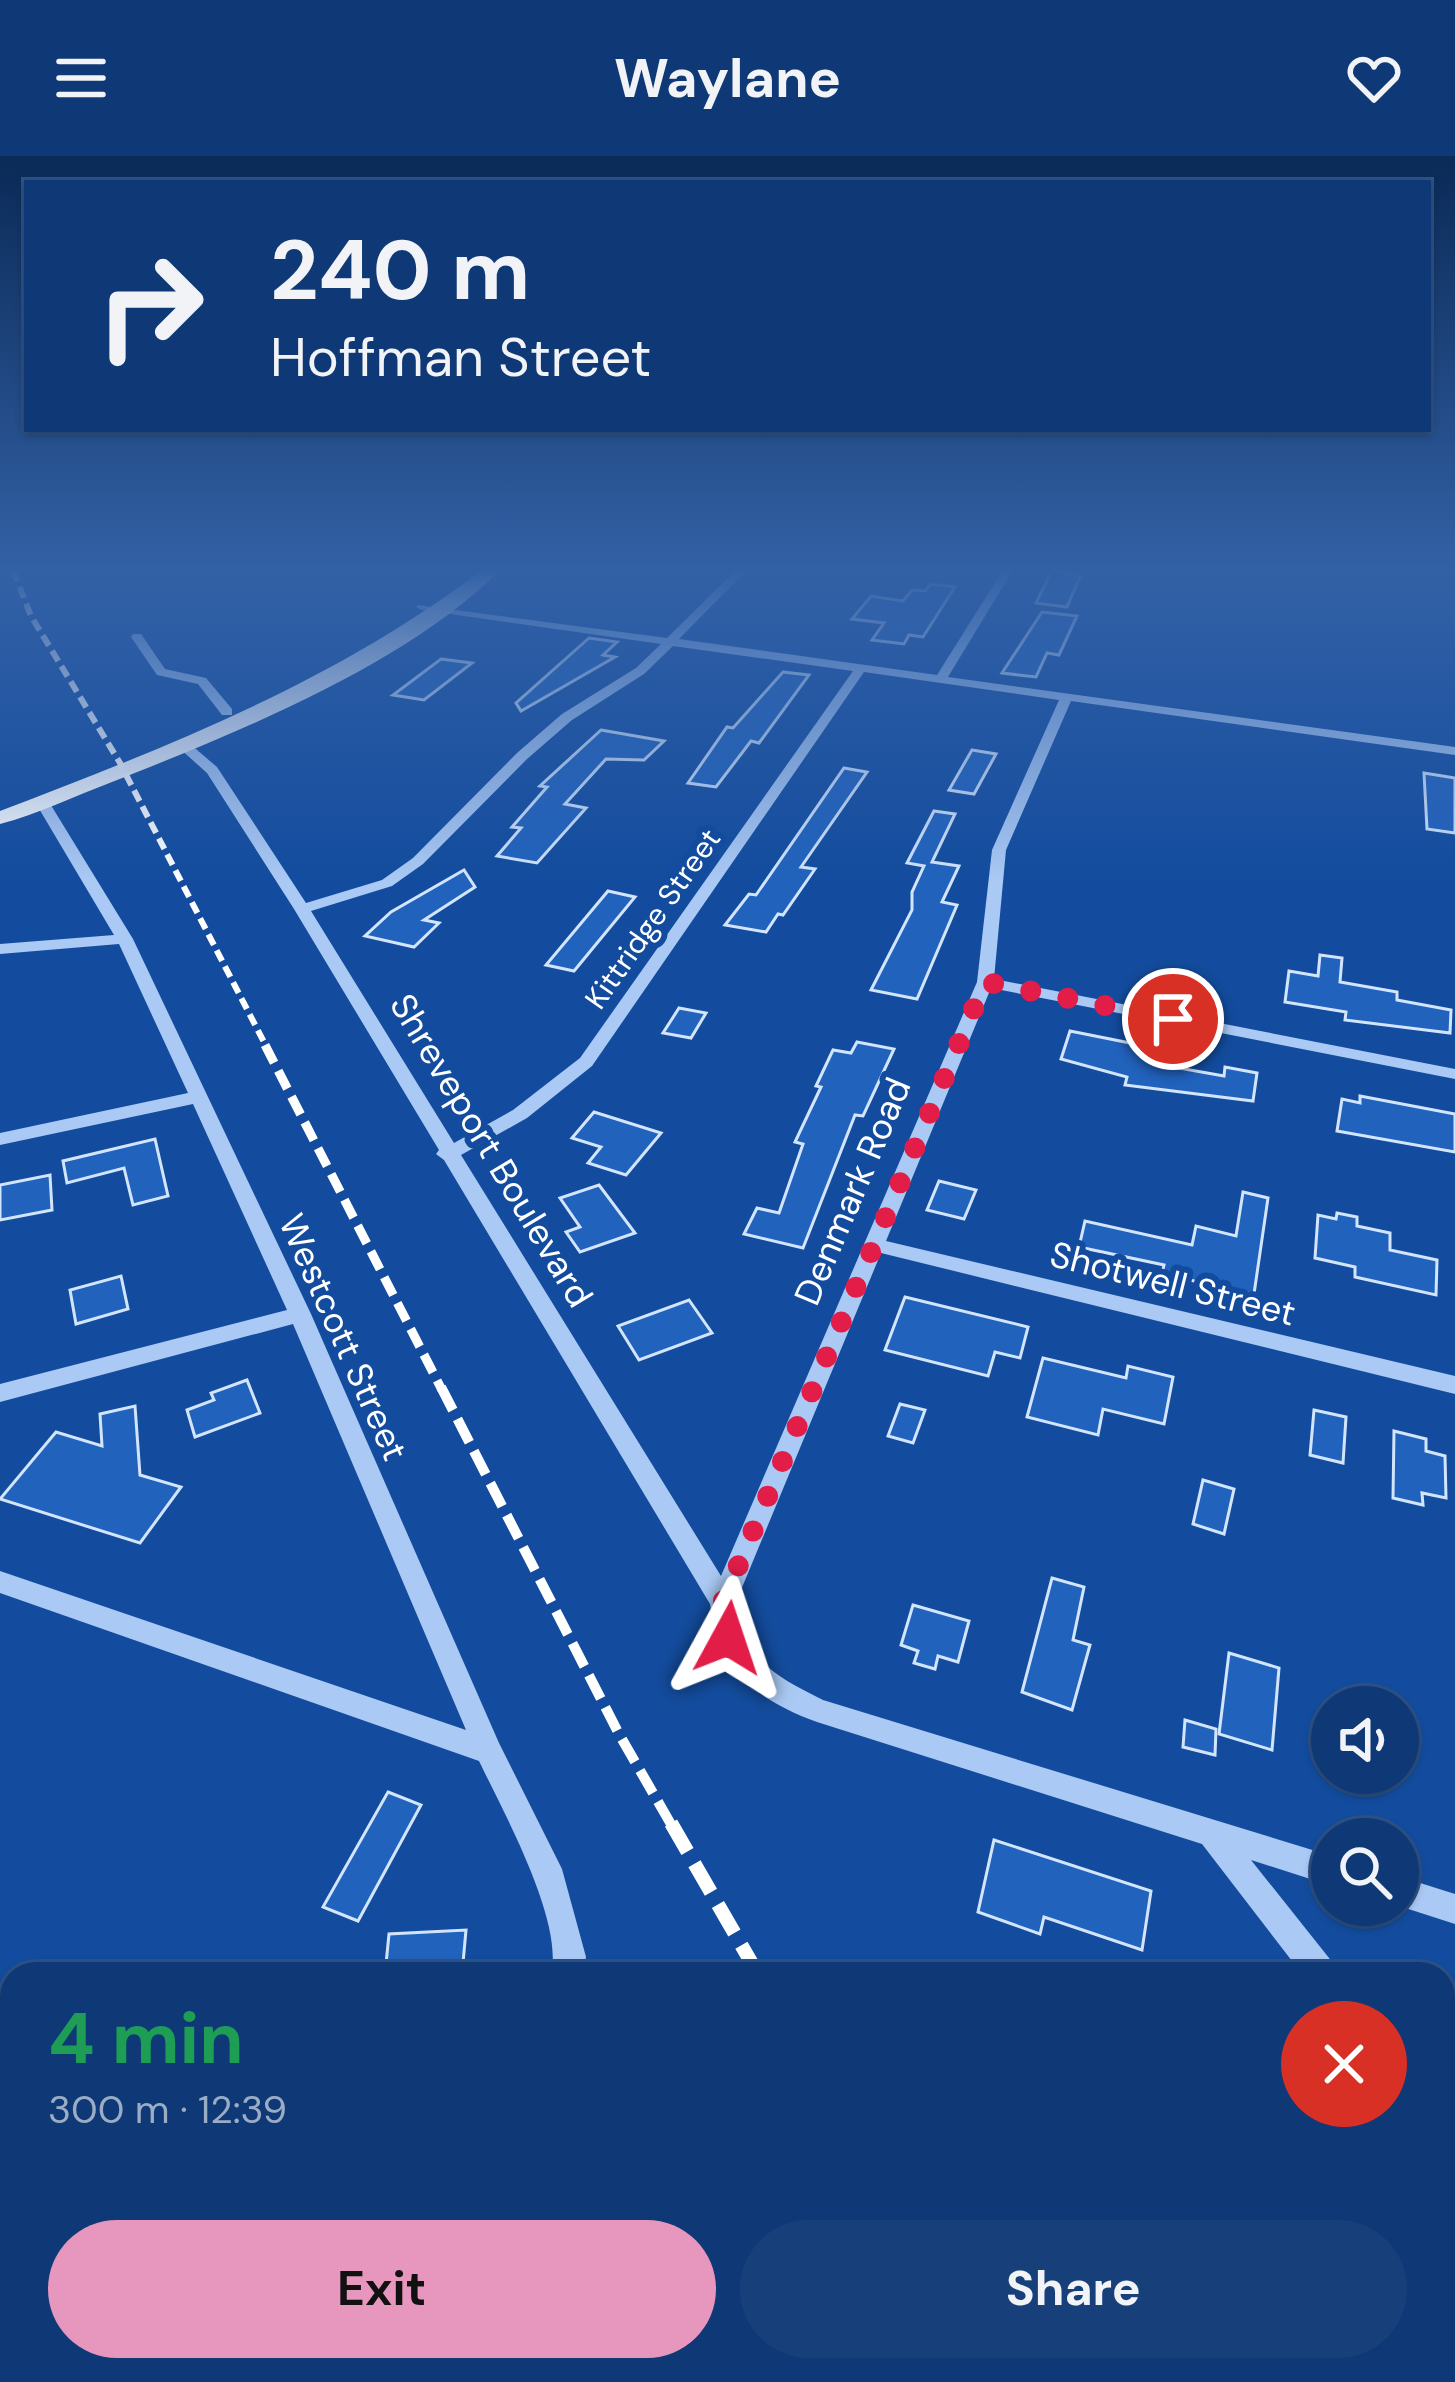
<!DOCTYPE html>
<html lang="en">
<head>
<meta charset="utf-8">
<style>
  body { margin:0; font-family:"DM Sans",sans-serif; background:#17407b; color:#f1f3f6; height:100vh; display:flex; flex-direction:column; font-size:45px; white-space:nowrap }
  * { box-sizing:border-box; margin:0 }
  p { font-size:39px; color:#9bacc5 }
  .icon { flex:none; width:66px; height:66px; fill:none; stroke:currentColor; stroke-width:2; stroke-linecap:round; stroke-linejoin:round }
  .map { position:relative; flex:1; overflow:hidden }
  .sheet { position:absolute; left:0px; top:1806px; width:1455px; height:420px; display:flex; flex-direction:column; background:#0e3976; border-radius:36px 36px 0 0; box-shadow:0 3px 9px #0004,0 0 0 3px #2e5388 }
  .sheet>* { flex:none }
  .hud { position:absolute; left:24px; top:24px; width:1407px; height:252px; border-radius:0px; box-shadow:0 3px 9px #0004,0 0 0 3px #2e5388; background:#0e3976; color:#f1f3f6; overflow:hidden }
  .fabs { position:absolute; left:1311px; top:1530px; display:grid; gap:24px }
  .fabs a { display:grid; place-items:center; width:108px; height:108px; border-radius:50%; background:#0e3976; box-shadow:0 3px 9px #0004,0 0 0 3px #2e5388; font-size:60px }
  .pin { position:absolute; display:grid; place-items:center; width:102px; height:102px; color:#fff; margin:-51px; border:6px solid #fff; border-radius:50%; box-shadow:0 3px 12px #0007 }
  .me { position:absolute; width:132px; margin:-66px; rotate:5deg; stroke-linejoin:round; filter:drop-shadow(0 0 9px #0008) }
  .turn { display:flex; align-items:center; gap:42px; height:252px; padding:0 48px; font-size:54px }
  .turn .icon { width:156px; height:156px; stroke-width:2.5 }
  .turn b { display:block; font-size:84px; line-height:102px }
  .round { display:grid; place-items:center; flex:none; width:126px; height:126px; border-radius:63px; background:#17407b }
  .headline { display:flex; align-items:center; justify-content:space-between; height:204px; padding:0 48px }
  h1 { font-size:72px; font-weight:700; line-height:90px; color:#1e9e55 }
  .action { display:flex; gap:24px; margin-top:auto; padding:24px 48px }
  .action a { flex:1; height:138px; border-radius:72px; background:#e797bd; color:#111; font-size:48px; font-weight:700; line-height:138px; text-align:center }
  .action a+a { background:#17407b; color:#f1f3f6 }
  header { display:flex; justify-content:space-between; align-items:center; height:156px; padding:0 48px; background:#0e3976; font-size:54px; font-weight:700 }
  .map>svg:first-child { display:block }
</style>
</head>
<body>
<header><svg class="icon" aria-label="menu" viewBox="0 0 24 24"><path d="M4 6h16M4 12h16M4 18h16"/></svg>Waylane<svg class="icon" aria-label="heart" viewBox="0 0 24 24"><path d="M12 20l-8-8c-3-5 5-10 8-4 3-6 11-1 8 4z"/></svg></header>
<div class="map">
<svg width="1455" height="2226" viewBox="0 0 1455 2226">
  <rect width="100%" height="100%" fill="#134c9e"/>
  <g fill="#2162bc" stroke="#d2e5fd" stroke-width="3">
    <path d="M 1052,414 L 1080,421 L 1067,451 L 1036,447 Z"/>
    <path d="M 931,428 L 955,431 L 923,481 L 909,479 L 904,488 L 872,484 L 884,467 L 852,463 L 871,440 L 903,445 L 912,434 L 925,435 Z"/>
    <path d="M 1042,456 L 1077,460 L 1059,499 L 1047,497 L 1036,521 L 1002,517 Z"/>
    <path d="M 589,482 L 617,486 L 603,499 L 615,501 L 521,555 L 516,547 Z"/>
    <path d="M 441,503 L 472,507 L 424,544 L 393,539 Z"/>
    <path d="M 783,516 L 809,519 L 759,587 L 751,585 L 716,631 L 688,627 L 727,571 L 733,572 Z"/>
    <path d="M 601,574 L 664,585 L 644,604 L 606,603 L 565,648 L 586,652 L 537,707 L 497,700 L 521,672 L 512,671 L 547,631 L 540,630 Z"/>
    <path d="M 972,594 L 996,598 L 974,638 L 949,634 Z"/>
    <path d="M 844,612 L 867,616 L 801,711 L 815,713 L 783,759 L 778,758 L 766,776 L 725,769 L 749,738 L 756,739 Z"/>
    <path d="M 1424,617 L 1455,622 L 1455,677 L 1427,673 Z"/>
    <path d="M 934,655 L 955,658 L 932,706 L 959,710 L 942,746 L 957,749 L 917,843 L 871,834 L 912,754 L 912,736 L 924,710 L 907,707 Z"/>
    <path d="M 464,714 L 475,731 L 424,764 L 439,767 L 414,791 L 365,780 L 391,756 Z"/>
    <path d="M 608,735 L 635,741 L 574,815 L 546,809 Z"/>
    <path d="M 1320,799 L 1342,802 L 1340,826 L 1397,836 L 1397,844 L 1451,854 L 1450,877 L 1345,864 L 1346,856 L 1285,846 L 1289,815 L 1318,820 Z"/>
    <path d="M 679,852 L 706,857 L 691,882 L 663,877 Z"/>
    <path d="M 1070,875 L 1165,894 L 1162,909 L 1224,920 L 1225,911 L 1257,917 L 1253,945 L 1125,929 L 1127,921 L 1061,903 Z"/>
    <path d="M 857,886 L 894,893 L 863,960 L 855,959 L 803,1092 L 744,1078 L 757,1052 L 779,1057 L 803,988 L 795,986 L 821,931 L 816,930 L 833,894 L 851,897 Z"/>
    <path d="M 1360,940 L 1455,958 L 1455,996 L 1337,975 L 1342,943 L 1360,947 Z"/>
    <path d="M 594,956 L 661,977 L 626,1019 L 588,1007 L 601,991 L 572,982 Z"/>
    <path d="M 155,983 L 168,1040 L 133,1049 L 124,1012 L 67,1027 L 63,1005 Z"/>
    <path d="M 50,1019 L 52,1054 L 0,1064 L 0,1029 Z"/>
    <path d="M 939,1025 L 976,1034 L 964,1063 L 927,1054 Z"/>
    <path d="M 599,1029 L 635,1077 L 580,1096 L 566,1076 L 580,1071 L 560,1042 Z"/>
    <path d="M 1243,1036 L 1268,1042 L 1254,1138 L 1162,1118 L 1164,1109 L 1079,1091 L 1085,1065 L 1192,1089 L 1196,1070 L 1236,1080 Z"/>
    <path d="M 1337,1057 L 1357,1061 L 1357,1070 L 1390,1077 L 1390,1094 L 1437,1104 L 1436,1139 L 1355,1121 L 1355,1111 L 1315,1102 L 1318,1059 L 1336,1063 Z"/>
    <path d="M 121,1120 L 128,1153 L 76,1168 L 70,1134 Z"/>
    <path d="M 905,1141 L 1028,1171 L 1020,1202 L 995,1196 L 988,1220 L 885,1194 Z"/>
    <path d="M 689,1144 L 712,1177 L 639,1204 L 618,1170 Z"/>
    <path d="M 1043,1202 L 1126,1222 L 1128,1210 L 1173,1221 L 1164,1268 L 1103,1253 L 1098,1279 L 1027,1261 Z"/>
    <path d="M 247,1224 L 260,1257 L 195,1281 L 187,1254 L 214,1244 L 211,1237 Z"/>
    <path d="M 900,1248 L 925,1254 L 913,1287 L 888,1280 Z"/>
    <path d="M 135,1250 L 140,1319 L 181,1331 L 140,1387 L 0,1343 L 56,1276 L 102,1290 L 100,1258 Z"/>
    <path d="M 1314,1254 L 1346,1261 L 1343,1307 L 1310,1299 Z"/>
    <path d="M 1394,1275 L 1426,1283 L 1426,1295 L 1445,1300 L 1446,1342 L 1422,1337 L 1423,1349 L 1393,1342 Z"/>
    <path d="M 1203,1324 L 1234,1333 L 1224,1378 L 1193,1368 Z"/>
    <path d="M 1052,1422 L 1084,1431 L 1073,1484 L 1090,1489 L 1072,1554 L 1022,1536 Z"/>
    <path d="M 913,1449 L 969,1465 L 958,1506 L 938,1500 L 935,1513 L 914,1507 L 918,1495 L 901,1489 Z"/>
    <path d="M 1229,1497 L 1279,1512 L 1272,1594 L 1219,1578 Z"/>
    <path d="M 1185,1564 L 1216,1573 L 1215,1599 L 1183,1591 Z"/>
    <path d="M 388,1636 L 421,1649 L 358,1765 L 323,1751 Z"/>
    <path d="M 994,1684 L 1151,1735 L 1142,1794 L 1044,1761 L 1040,1778 L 978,1756 Z"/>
    <path d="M 466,1774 L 462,1818 L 385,1818 L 389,1778 Z"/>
  </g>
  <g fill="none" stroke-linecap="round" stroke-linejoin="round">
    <g fill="#aac9f4" fill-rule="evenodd">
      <path d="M 736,414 L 747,414 L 679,483 L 937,519 L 1003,414 L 1013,414 L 948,521 L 1455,591 L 1455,599 L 1071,545 L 1006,694 L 994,823 L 1455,913 L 1455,923 L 991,832 L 886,1085 L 1455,1220 L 1455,1238 L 881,1097 L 736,1446 C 747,1506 772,1518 823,1544 L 1332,1700 L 1332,1730 L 1251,1704 L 1333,1807 L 1338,1818 L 1302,1818 L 1202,1688 L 817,1566 C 755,1543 722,1515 710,1448 L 444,1004 L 436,998 L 439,994 L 294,753 L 207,617 L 178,591 L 190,588 L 217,611 L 306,747 L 382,724 L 413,702 L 517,597 L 562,558 L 636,512 L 661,488 L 422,454 L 416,451 L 418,449 L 667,482 ZM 673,490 L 853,515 L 580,902 L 513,954 L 454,987 L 311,755 L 392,730 L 423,708 L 527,603 L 572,564 L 644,518 ZM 864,516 L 1059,544 L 992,694 L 977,826 L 721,1420 L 461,999 L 527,962 L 592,910 Z"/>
      <path d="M 133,478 L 141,478 L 165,513 L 206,522 L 232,553 L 232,559 L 222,559 L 198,528 L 157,519 L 131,481 Z"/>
      <path d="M 37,643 L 49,646 L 133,783 L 311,1158 L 499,1587 L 562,1713 L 586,1801 L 583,1818 L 551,1818 C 564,1765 503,1655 479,1605 L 0,1437 L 0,1415 L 466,1574 L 293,1168 L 0,1246 L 0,1228 L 287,1154 L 193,948 L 0,989 L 0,977 L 188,937 L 119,788 L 0,798 L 0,788 L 114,779 L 35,646 Z"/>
      <path d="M 1398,1720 L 1455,1738 L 1455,1768 L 1396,1749 Z"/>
      <path d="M 1443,1954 L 1455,1959 L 1455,2003 L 1443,1998 Z"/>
      <path d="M 401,2214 L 438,2214 L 434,2226 L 396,2226 Z"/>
    </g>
    <path fill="#f7faff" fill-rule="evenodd" d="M 482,414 L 500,414 C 406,509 236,577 112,626 C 75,640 38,658 0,668 L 0,655 C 170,590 336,525 482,414 Z"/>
    <path stroke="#fff" stroke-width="6" stroke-dasharray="12 6" stroke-linecap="butt" d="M 13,414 L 31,460 L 120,607 L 267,892"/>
    <path stroke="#fff" stroke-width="9" stroke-dasharray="20 9" stroke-linecap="butt" d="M 265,889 L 442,1234"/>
    <path stroke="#fff" stroke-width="10" stroke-dasharray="26 10" stroke-linecap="butt" d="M 441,1231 L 619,1578 L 672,1670"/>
    <g stroke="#fff" stroke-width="14" stroke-dasharray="33 14" stroke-linecap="butt">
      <path d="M 671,1667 L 758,1818"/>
      <path d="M 988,2214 L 995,2226"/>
    </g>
  </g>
  <linearGradient id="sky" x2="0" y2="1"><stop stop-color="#0a2a57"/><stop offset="0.57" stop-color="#3361a6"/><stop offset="1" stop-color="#3361a6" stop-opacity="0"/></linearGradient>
  <rect width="1455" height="726" fill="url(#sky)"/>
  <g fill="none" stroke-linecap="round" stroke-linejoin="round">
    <path stroke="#e11d48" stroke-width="21" stroke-dasharray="0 37.8" d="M 728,1482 L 723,1446 L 985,826 L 1173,863"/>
  </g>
  <g text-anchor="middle" stroke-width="12" stroke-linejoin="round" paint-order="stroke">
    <g font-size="30" fill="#fff" stroke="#134c9e">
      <text transform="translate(653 763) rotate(-55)" y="10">Kittridge Street</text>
    </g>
    <g font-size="36" fill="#fff" stroke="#134c9e">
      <text transform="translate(492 994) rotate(59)" y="13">Shreveport Boulevard</text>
      <text transform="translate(852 1035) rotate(-67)" y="13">Denmark Road</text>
      <text transform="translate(1173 1127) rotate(14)" y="13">Shotwell Street</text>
      <text transform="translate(344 1181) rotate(66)" y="13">Westcott Street</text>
    </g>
  </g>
</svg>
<div class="fabs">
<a><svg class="icon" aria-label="sound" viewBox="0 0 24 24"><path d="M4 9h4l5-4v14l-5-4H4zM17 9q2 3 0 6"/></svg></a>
<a><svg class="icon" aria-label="search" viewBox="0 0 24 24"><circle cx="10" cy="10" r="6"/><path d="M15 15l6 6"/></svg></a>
</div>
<div class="pin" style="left:1173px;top:863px;background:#d93025"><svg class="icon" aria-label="arrive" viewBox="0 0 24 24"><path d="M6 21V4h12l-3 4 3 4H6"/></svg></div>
<svg class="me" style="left:728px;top:1482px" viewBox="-20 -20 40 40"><path d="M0-17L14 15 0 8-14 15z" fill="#e11d48" stroke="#fff" stroke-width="4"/></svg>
<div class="hud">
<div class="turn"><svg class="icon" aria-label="right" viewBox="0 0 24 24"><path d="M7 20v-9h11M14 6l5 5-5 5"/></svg><div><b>240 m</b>Hoffman Street</div></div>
</div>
<section class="sheet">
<div class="headline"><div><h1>4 min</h1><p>300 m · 12:39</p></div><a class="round" style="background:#d93025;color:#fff"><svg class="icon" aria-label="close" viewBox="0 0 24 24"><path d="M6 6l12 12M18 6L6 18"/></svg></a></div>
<div class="action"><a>Exit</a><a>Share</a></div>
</section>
</div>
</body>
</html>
